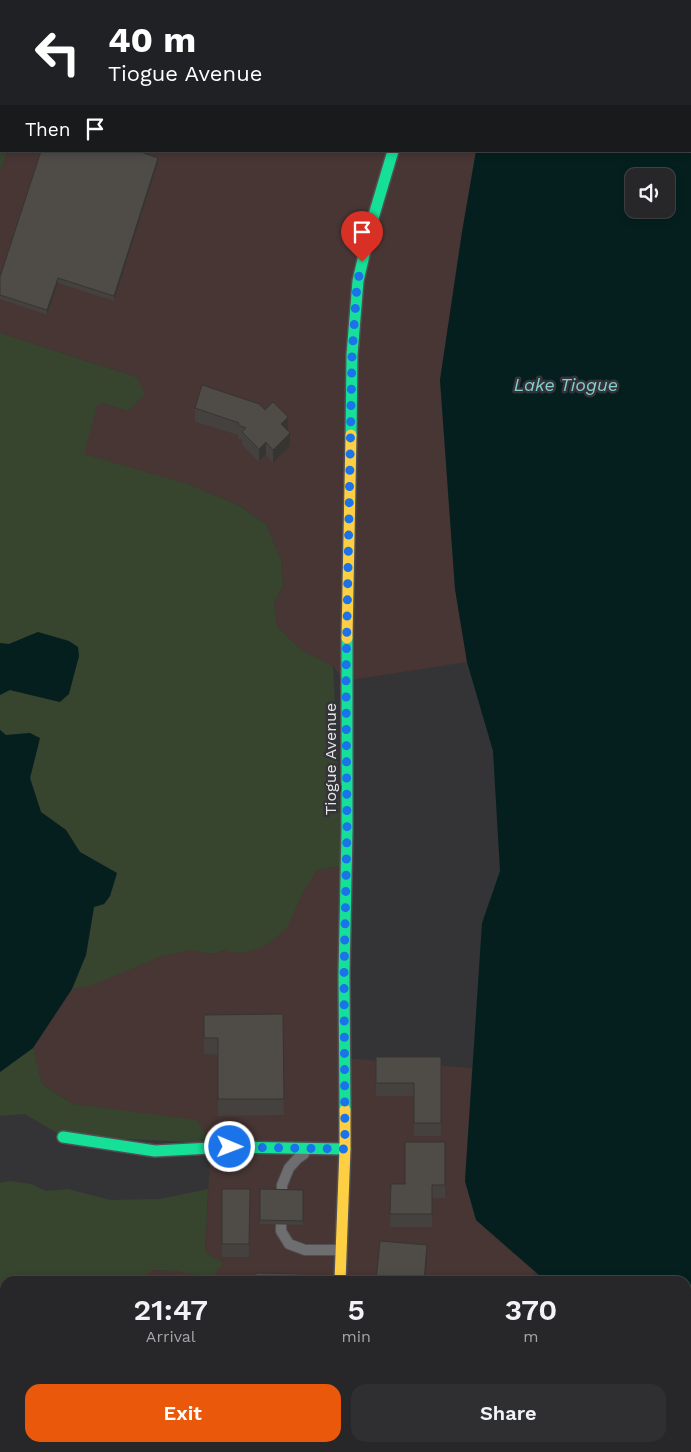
<!DOCTYPE html>
<html lang="en">
<head>
<meta charset="utf-8">
<style>
  body { margin:0; font-family:"Work Sans",sans-serif; background:#2f2f31; color:#f1f3f6; height:100vh; display:flex; flex-direction:column; font-size:19px; white-space:nowrap }
  * { box-sizing:border-box; margin:0 }
  p { font-size:16px; color:#a4a5a8 }
  .icon { flex:none; width:28px; height:28px; fill:none; stroke:currentColor; stroke-width:2; stroke-linecap:round; stroke-linejoin:round }
  .map { position:relative; flex:1; overflow:hidden }
  .details { position:absolute; left:0px; top:1276px; width:691px; height:176px; display:flex; flex-direction:column; background:#272729; border-radius:15px 15px 0 0; box-shadow:0 2px 8px #0003,0 0 0 1px #434446 }
  .details>* { flex:none }
  .top-card { position:absolute; left:0px; top:0px; width:691px; height:152px; box-shadow:0 2px 8px #0003,0 0 0 1px #434446; background:#202124; color:#fff; overflow:hidden }
  .tools { position:absolute; left:625px; top:168px; display:grid; gap:10px }
  .tools a { display:grid; place-items:center; width:50px; height:50px; border-radius:10px; background:#272729; box-shadow:0 2px 8px #0003,0 0 0 1px #434446; font-size:25px }
  .pin { position:absolute; display:grid; place-items:center; width:42px; height:42px; color:#fff; margin:-51px -21px; border-radius:50% 50% 50% 0; rotate:-45deg; box-shadow:0 0 5px #0007 }
  .pin .icon { rotate:45deg }
  .me { position:absolute; width:55px; margin:-28px; rotate:91deg; stroke-linejoin:round; filter:drop-shadow(0 0 4px #0008) }
  .turn { display:flex; align-items:center; gap:18px; height:105px; padding:0 25px; font-size:22px }
  .turn .icon { width:65px; height:65px; stroke-width:2.5 }
  .turn b { display:block; font-size:35px; line-height:42px }
  .then { display:flex; align-items:center; height:48px; padding:0 25px; background:#0003; gap:10px; font-size:19px }
  .eta { display:flex; justify-content:space-evenly; align-items:center; height:85px; text-align:center }
  .eta b { font-size:30px; font-weight:600; line-height:35px }
  .cta { display:flex; gap:10px; margin-top:auto; padding:10px 25px }
  .cta a { flex:1; height:58px; border-radius:15px; background:#ea580c; color:#fff; font-size:20px; font-weight:600; line-height:58px; text-align:center }
  .cta a+a { background:#2f2f31; color:#f1f3f6 }
  .map>svg:first-child { display:block }
</style>
</head>
<body>
<div class="map">
<svg width="691" height="1452" viewBox="0 0 691 1452">
  <rect width="100%" height="100%" fill="#343437"/>
  <g fill="#473634">
    <path d="M 57,0 L 553,0 L 57,1 Z"/>
    <path d="M 8,151 L 476,151 L 462,232 L 440,380 L 455,589 L 467,662 L 344,681 L 333,666 L 303,651 L 277,627 L 274,603 L 283,585 L 281,560 L 266,524 L 240,506 L 188,484 L 83,454 L 96,405 L 104,403 L 128,411 L 136,377 L 0,333 L 0,171 Z"/>
    <path d="M 342,866 L 344,1058 L 472,1068 L 465,1181 L 476,1220 L 535,1272 L 531,1281 L 136,1281 L 136,1279 L 152,1270 L 177,1271 L 212,1278 L 222,1263 L 205,1253 L 211,1143 L 134,1113 L 73,1104 L 42,1084 L 33,1048 L 72,989 L 91,984 L 153,960 L 153,958 L 190,950 L 213,954 L 227,949 L 302,894 L 317,870 Z"/>
    <path d="M 185,1448 L 428,1448 L 427,1452 L 185,1452 Z"/>
  </g>
  <g fill="#37452f">
    <path d="M 1,85 L 1,151 L 8,151 L 0,171 Z"/>
    <path d="M 0,333 L 136,377 L 145,394 L 128,411 L 104,403 L 97,405 L 84,454 L 188,484 L 240,506 L 266,524 L 281,560 L 283,585 L 274,603 L 277,627 L 303,651 L 333,666 L 342,866 L 317,870 L 302,894 L 287,928 L 265,946 L 243,953 L 229,952 L 227,949 L 213,954 L 190,950 L 154,958 L 153,960 L 92,985 L 72,989 L 86,955 L 94,907 L 104,904 L 110,896 L 117,873 L 80,852 L 66,830 L 41,812 L 30,778 L 39,742 L 30,733 L 6,735 L 0,730 L 0,695 L 9,690 L 60,702 L 38,632 L 9,644 L 0,643 Z"/>
    <path d="M 33,1048 L 42,1084 L 73,1104 L 197,1120 L 211,1143 L 62,1136 L 25,1114 L 0,1116 L 0,1072 Z"/>
    <path d="M 10,1181 L 31,1184 L 46,1191 L 68,1189 L 110,1200 L 160,1199 L 208,1189 L 205,1252 L 223,1263 L 212,1278 L 177,1271 L 153,1270 L 137,1279 L 136,1281 L 5,1281 L 5,1447 L 3,1452 L 0,1452 L 0,1183 Z"/>
  </g>
  <g fill="#051f1f" fill-rule="evenodd">
    <path d="M 553,0 L 691,0 L 691,1390 L 686,1387 L 686,1281 L 546,1281 L 476,1220 L 465,1181 L 482,923 L 500,871 L 493,751 L 467,662 L 455,589 L 440,380 L 462,232 L 476,151 L 690,151 L 690,1 L 551,1 ZM 666,176 L 666,209 L 634,209 L 634,176 Z"/>
    <path d="M 38,632 L 69,641 L 78,647 L 79,656 L 69,694 L 60,702 L 10,690 L 0,695 L 0,643 L 9,644 Z"/>
    <path d="M 0,730 L 6,735 L 30,733 L 40,738 L 30,778 L 41,812 L 66,830 L 80,852 L 117,873 L 110,896 L 104,904 L 94,907 L 86,955 L 72,989 L 33,1048 L 0,1072 Z"/>
  </g>
  <g fill="none" stroke-linecap="round" stroke-linejoin="round">
    <defs>
      <g id="lane">
        <path d="M 215,0 L 218,1"/>
        <path d="M 304,1154 L 298,1158 L 289,1168 L 282,1185 L 281,1231 L 289,1244 L 305,1250 L 340,1250"/>
      </g>
      <g id="street">
        <path d="M 686,1404 L 691,1408"/>
        <path d="M 119,1452 L 119,1448"/>
      </g>
      <g id="fast">
        <path d="M 351,435 L 352,355 L 358,281 L 371,225 L 393,151"/>
        <path d="M 345,1110 L 344,975 L 347,830 L 347,638"/>
        <path d="M 63,1137 L 155,1151 L 230,1147 L 345,1149"/>
        <path d="M 328,1452 L 329,1448"/>
      </g>
      <g id="slow">
        <path d="M 469,1 L 470,0"/>
        <path d="M 347,638 L 351,435"/>
        <path d="M 340,1281 L 345,1149 L 345,1110"/>
      </g>
    </defs>
    <use href="#lane" stroke="#515153" stroke-width="12"/>
    <use href="#street" stroke="#515153" stroke-width="24"/>
    <use href="#fast" stroke="#515153" stroke-width="14"/>
    <use href="#slow" stroke="#515153" stroke-width="14"/>
    <use href="#lane" stroke="#6e6e70" stroke-width="10"/>
    <use href="#street" stroke="#6e6e70" stroke-width="21"/>
    <use href="#fast" stroke="#16e098" stroke-width="11"/>
    <use href="#slow" stroke="#ffcf43" stroke-width="11"/>
  </g>
  <g fill="#44413e">
    <path d="M 158,162 L 114,301 L 58,283 L 47,315 L 0,299 L 0,277 Z"/>
    <path d="M 195,408 L 288,431 L 290,446 L 273,463 L 266,455 L 259,462 L 242,445 L 242,440 L 238,439 L 238,435 L 195,422 Z"/>
    <path d="M 283,1014 L 284,1115 L 218,1116 L 218,1055 L 204,1054 L 204,1015 Z"/>
    <path d="M 376,1057 L 441,1057 L 441,1136 L 414,1136 L 414,1096 L 376,1096 Z"/>
    <path d="M 445,1142 L 445,1198 L 432,1198 L 432,1227 L 390,1227 L 391,1184 L 405,1184 Z"/>
    <path d="M 222,1189 L 250,1189 L 249,1257 L 222,1257 Z"/>
    <path d="M 260,1189 L 303,1190 L 303,1225 L 260,1224 Z"/>
    <rect x="229" y="1448" width="30" height="4"/>
  </g>
  <g fill="#373532">
    <path d="M 158,158 L 158,162 L 114,301 L 114,296 Z"/>
    <path d="M 58,278 L 58,283 L 47,315 L 47,310 Z"/>
    <path d="M 288,417 L 288,431 L 281,424 Z"/>
    <path d="M 290,433 L 290,446 L 273,463 L 273,450 Z"/>
    <path d="M 266,442 L 266,455 L 259,462 L 259,449 Z"/>
    <path d="M 427,1245 L 427,1258 L 425,1281 L 424,1281 Z"/>
    <path d="M 257,1448 L 259,1448 L 259,1452 L 256,1452 Z"/>
  </g>
  <g fill="#4f4c48" stroke="#373532">
    <rect x="85" y="0" width="47" height="1"/>
    <path d="M 41,151 L 138,151 L 158,158 L 114,296 L 58,278 L 47,310 L 0,295 L 0,277 Z"/>
    <path d="M 202,385 L 259,404 L 265,410 L 273,402 L 288,417 L 281,424 L 290,433 L 273,450 L 266,442 L 259,449 L 242,432 L 246,428 L 238,425 L 239,423 L 195,408 Z"/>
    <path d="M 283,1014 L 284,1099 L 218,1099 L 218,1038 L 204,1038 L 204,1015 Z"/>
    <path d="M 376,1057 L 441,1057 L 441,1123 L 414,1123 L 414,1083 L 376,1083 Z"/>
    <path d="M 405,1142 L 445,1142 L 445,1185 L 432,1185 L 432,1214 L 390,1214 L 391,1184 L 405,1184 Z"/>
    <path d="M 222,1189 L 250,1189 L 249,1244 L 222,1244 Z"/>
    <path d="M 260,1189 L 303,1190 L 303,1221 L 260,1220 Z"/>
    <path d="M 380,1241 L 427,1245 L 424,1281 L 376,1281 Z"/>
    <path d="M 256,1273 L 299,1274 L 299,1281 L 256,1281 Z"/>
    <path d="M 232,1448 L 257,1448 L 256,1452 L 231,1452 Z"/>
  </g>
  <g fill="none" stroke-linecap="round" stroke-linejoin="round">
    <path stroke="#1a73e8" stroke-width="9" stroke-dasharray="0 16.2" d="M 230,1147 L 345,1149 L 344,975 L 347,830 L 346,675 L 348,569 L 352,355 L 357,285 L 362,262"/>
  </g>
  <g text-anchor="middle" stroke-width="5" stroke-linejoin="round" paint-order="stroke">
    <g font-size="16" fill="#e7e7ea" stroke="#333338">
      <text transform="translate(330 759) rotate(-90)" y="6">Tiogue Avenue</text>
    </g>
    <g font-size="18" font-style="italic" fill="#82d0d0" stroke="#333338">
      <text x="566" y="391">Lake Tiogue</text>
    </g>
  </g>
</svg>
<div class="tools">
<a><svg class="icon" aria-label="sound" viewBox="0 0 24 24"><path d="M4 9h4l5-4v14l-5-4H4zM17 9q2 3 0 6"/></svg></a>
</div>
<div class="pin" style="left:362px;top:262px;background:#d93025"><svg class="icon" aria-label="arrive" viewBox="0 0 24 24"><path d="M6 21V4h12l-3 4 3 4H6"/></svg></div>
<svg class="me" style="left:230px;top:1147px" viewBox="-20 -20 40 40"><circle r="17" fill="#1a73e8" stroke="#fff" stroke-width="3"/><path d="M0-11L8 9 0 5-8 9z" fill="#fff"/></svg>
<div class="top-card">
<div class="turn"><svg class="icon" aria-label="left" viewBox="0 0 24 24"><path d="M17 20v-9H6M10 6l-5 5 5 5"/></svg><div><b>40 m</b>Tiogue Avenue</div></div>
<div class="then">Then<svg class="icon" aria-label="arrive" viewBox="0 0 24 24"><path d="M6 21V4h12l-3 4 3 4H6"/></svg></div>
</div>
<section class="details">
<div class="eta">
<div><b>21:47</b><p>Arrival</p></div>
<div><b>5</b><p>min</p></div>
<div><b>370</b><p>m</p></div>
</div>
<div class="cta"><a>Exit</a><a>Share</a></div>
</section>
</div>
</body>
</html>
